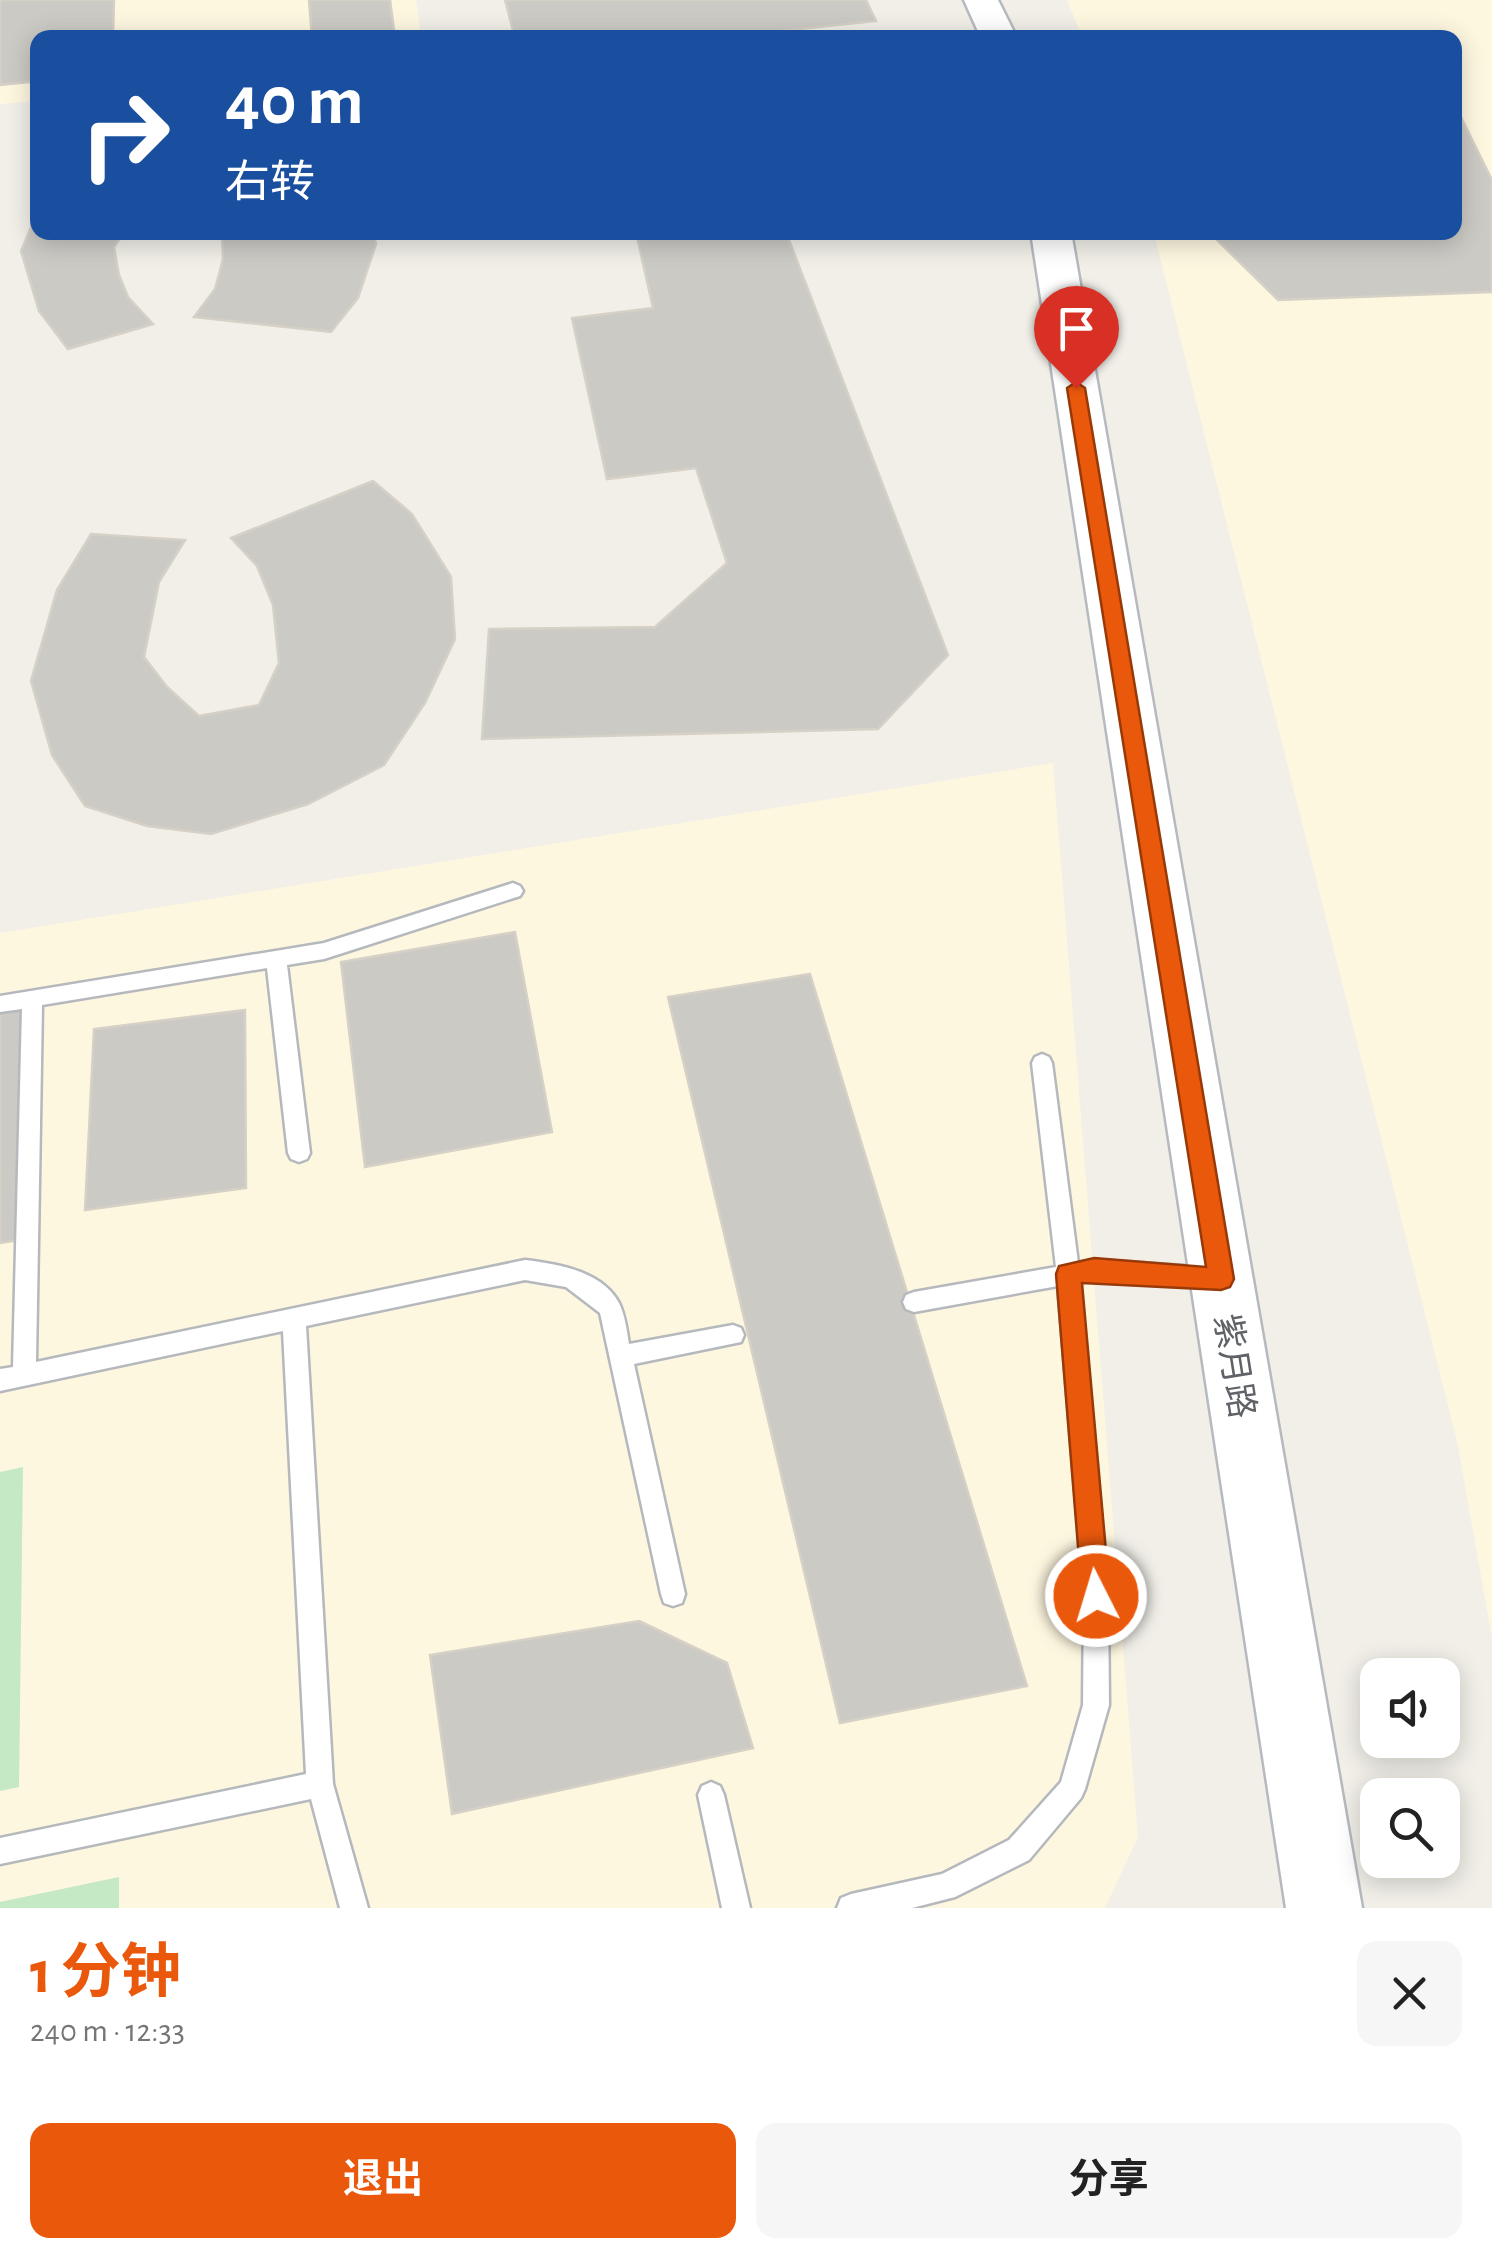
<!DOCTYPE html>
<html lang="zh">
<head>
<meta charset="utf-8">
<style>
  body { margin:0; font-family:"Alegreya Sans","Noto Sans SC",sans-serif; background:#f6f6f6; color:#222; height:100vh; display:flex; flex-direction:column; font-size:38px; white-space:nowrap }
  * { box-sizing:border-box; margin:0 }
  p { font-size:32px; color:#767676 }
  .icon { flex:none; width:55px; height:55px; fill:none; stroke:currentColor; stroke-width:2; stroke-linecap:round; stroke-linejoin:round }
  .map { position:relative; height:1908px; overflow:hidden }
  .drawer { display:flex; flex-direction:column; background:#fff; flex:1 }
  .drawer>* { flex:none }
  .top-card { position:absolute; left:30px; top:30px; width:1432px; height:210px; border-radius:20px; box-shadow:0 5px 25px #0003; background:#1a4fa0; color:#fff; overflow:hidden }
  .fabs { position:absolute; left:1360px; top:1658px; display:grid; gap:20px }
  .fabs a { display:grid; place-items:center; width:100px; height:100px; border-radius:20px; background:#fff; box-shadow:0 5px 25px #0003; font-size:50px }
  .pin { position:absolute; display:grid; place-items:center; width:85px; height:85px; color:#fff; margin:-102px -42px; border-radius:50% 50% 50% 0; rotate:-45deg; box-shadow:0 0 10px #0007 }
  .pin .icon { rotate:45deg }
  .me { position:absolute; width:110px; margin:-55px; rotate:355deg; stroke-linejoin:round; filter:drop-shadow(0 0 8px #0008) }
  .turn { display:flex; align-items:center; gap:35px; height:210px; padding:0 30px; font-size:45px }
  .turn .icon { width:130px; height:130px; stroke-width:2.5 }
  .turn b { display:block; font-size:70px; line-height:85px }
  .round { display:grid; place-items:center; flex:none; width:105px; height:105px; border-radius:20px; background:#f6f6f6 }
  .summary { display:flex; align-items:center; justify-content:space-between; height:170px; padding:0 30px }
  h1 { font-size:60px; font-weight:700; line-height:75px; color:#ea580c }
  .button { display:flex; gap:20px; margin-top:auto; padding:20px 30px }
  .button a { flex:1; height:115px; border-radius:20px; background:#ea580c; color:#fff; font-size:40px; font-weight:700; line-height:115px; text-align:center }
  .button a+a { background:#f6f6f6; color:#222 }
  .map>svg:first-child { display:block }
</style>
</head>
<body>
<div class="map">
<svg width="1492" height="1908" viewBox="0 0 1492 1908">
  <rect width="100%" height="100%" fill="#f1efe8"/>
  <g fill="#fef7e0">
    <path d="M 0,0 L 416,0 L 421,37 L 38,38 L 37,101 L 0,104 Z"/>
    <path d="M 1067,0 L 1492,0 L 1492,1638 L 1457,1441 L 1154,233 L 1455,232 L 1455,38 L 1082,37 Z"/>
    <path d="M 1053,763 L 1138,1837 L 1105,1908 L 0,1908 L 0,933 Z"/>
  </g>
  <g fill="#c5e8c5">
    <path d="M 23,1467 L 19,1787 L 0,1791 L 0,1472 Z"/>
    <path d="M 119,1877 L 119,1908 L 0,1908 L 0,1902 Z"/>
  </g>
  <g fill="#cccac5" stroke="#d6d1c6" stroke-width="2.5">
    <path d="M 0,0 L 114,0 L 113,38 L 38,38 L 38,81 L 0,85 Z"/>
    <path d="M 309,0 L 390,0 L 395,38 L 312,38 Z"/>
    <path d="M 505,0 L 866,0 L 876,21 L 713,38 L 515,38 Z"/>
    <path d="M 1455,105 L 1492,180 L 1492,292 L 1278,300 L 1209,232 L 1455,232 Z"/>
    <path d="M 38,210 L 38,232 L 124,232 L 114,247 L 119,275 L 128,297 L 153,324 L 68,349 L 39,311 L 21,251 Z"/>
    <path d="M 222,232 L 373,232 L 376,244 L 358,298 L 331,332 L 194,317 L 215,289 L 223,259 Z"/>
    <path d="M 636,232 L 786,232 L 948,655 L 878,729 L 482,739 L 489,629 L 655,627 L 727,563 L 696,468 L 607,479 L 572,318 L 653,308 Z"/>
    <path d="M 373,481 L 412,514 L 451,577 L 455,639 L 425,703 L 384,765 L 308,804 L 211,834 L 147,826 L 85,806 L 52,755 L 31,681 L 57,590 L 91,534 L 185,540 L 159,582 L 144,657 L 167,687 L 199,716 L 259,705 L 279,663 L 273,605 L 257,566 L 231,538 Z"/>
    <path d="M 515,932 L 552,1132 L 365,1167 L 341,962 Z"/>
    <path d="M 810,974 L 1027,1686 L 840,1723 L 668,997 Z"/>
    <path d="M 32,999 L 27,1239 L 0,1243 L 0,1004 Z"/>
    <path d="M 245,1010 L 246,1188 L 85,1210 L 94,1029 Z"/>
    <path d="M 639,1621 L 727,1663 L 753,1748 L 452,1814 L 430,1655 Z"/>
  </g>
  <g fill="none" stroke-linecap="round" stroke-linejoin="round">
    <defs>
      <g id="lane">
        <path d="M 513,883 L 520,886 L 523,891 L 520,896 L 324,959 L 287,965 L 310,1153 L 307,1159 L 299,1162 L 291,1159 L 288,1153 L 267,968 L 42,1005 L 36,1362 L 525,1260 C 558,1264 602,1271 619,1303 C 625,1315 627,1331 629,1344 L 733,1325 L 741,1328 L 744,1335 L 741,1342 L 634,1364 L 685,1594 L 682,1603 L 673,1606 L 664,1603 L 661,1594 L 600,1313 L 566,1287 L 525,1280 L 306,1326 L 333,1784 L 368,1908 L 340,1908 L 311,1799 L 0,1864 L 0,1838 L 306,1774 L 283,1331 L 0,1391 L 0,1369 L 13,1367 L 22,1009 L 0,1012 L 0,996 L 324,943 Z"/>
        <path d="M 1042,1054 L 1049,1057 L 1052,1063 L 1078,1263 L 1094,1260 L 1214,1268 L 1222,1271 L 1225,1278 L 1222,1285 L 1214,1288 L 1094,1280 L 1080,1282 L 1108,1596 L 1109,1705 L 1085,1789 L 1081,1798 L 1029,1860 L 955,1897 L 912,1908 L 837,1908 L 841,1898 L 851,1894 L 942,1874 L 1009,1840 L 1061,1782 L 1083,1705 L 1084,1596 L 1058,1286 L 914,1312 L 906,1309 L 903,1302 L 906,1295 L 914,1292 L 1056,1267 L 1032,1063 L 1035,1057 Z"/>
        <path d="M 711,1782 L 720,1786 L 724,1795 L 750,1908 L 722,1908 L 698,1795 L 702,1786 Z"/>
      </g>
      <g id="secondary">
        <path d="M 964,0 L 998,0 L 1017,38 L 981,38 Z"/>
        <path d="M 1031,232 L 1071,232 L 1362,1908 L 1286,1908 Z"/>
      </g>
    </defs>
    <use href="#lane" stroke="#b5b8bc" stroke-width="5"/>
    <use href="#secondary" stroke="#b6babf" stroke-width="5"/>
    <use href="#lane" fill="#fff" fill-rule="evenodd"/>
    <use href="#secondary" fill="#fff" fill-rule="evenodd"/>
  </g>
  <path fill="#ea580c" stroke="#983908" stroke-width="2.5" d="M 1076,382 L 1085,388 L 1234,1279 L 1230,1287 L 1221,1290 L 1082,1283 L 1110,1596 L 1106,1606 L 1096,1610 L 1086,1606 L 1082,1596 L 1056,1274 L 1059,1266 L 1094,1258 L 1206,1267 L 1067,388 Z"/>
  <g text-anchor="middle" stroke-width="8" stroke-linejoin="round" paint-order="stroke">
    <g font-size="35" fill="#5f6368" stroke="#fff">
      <text transform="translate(1235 1366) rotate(81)" y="12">紫月路</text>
    </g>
  </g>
</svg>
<div class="fabs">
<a><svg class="icon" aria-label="sound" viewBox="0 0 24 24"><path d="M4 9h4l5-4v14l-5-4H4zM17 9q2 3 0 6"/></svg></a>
<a><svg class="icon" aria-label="search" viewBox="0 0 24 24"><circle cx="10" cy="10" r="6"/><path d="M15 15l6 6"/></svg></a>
</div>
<div class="pin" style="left:1076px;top:388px;background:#d93025"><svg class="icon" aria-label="arrive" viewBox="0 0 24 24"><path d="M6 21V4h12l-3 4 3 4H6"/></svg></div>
<svg class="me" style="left:1096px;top:1596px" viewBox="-20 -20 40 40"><circle r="17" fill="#ea580c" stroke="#fff" stroke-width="3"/><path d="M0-11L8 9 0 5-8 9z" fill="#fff"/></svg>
<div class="top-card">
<div class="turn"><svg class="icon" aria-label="right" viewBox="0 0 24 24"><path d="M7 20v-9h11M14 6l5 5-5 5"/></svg><div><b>40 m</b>右转</div></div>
</div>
</div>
<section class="drawer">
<div class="summary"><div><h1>1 分钟</h1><p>240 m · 12:33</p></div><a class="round"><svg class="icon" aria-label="close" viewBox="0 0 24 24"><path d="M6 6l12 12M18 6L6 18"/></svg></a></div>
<div class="button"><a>退出</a><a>分享</a></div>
</section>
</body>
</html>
